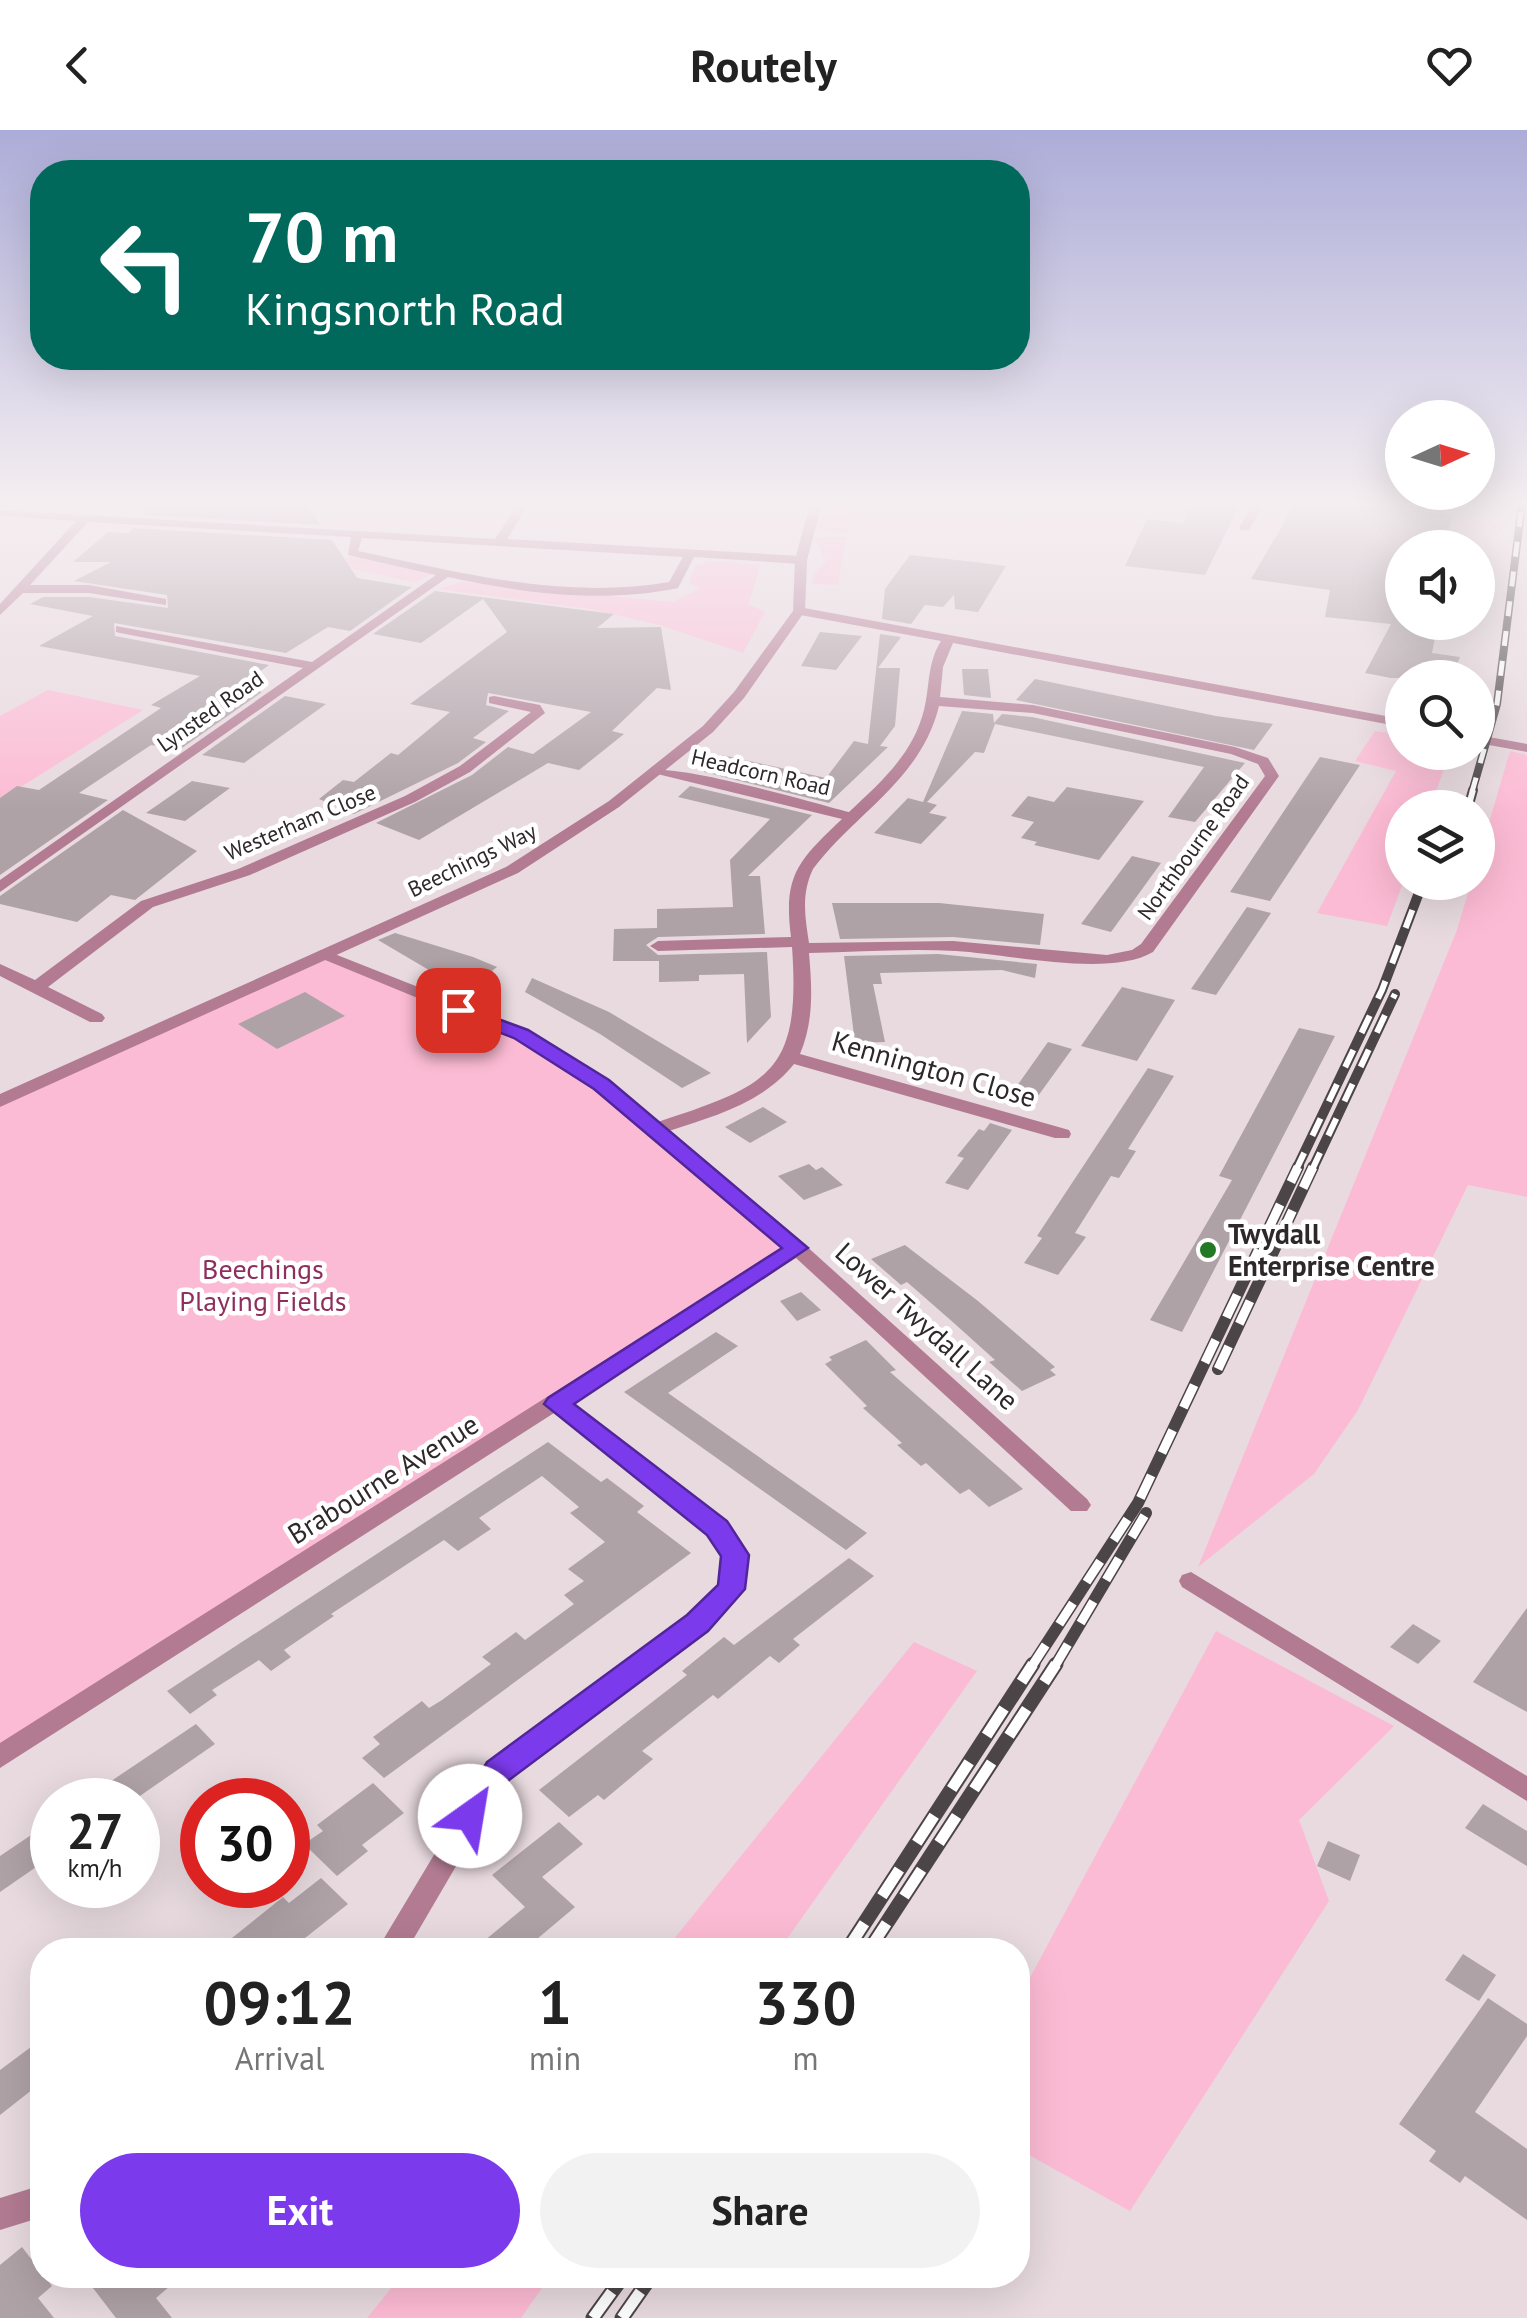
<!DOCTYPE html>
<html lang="en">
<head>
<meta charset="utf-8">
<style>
  body { margin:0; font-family:"PT Sans",sans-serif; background:#f2f2f2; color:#222; height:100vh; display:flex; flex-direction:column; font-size:38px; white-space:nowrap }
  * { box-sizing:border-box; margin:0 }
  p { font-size:32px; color:#767676 }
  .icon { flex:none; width:55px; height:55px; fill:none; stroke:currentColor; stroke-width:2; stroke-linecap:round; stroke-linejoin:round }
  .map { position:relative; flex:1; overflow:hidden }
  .details { position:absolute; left:30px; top:1808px; width:1000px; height:350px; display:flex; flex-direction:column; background:#fff; border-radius:40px; box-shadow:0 10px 40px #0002 }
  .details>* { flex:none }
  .top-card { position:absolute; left:30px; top:30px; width:1000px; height:210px; border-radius:40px; box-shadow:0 10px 40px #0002; background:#00695c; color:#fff; overflow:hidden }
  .needle { width:65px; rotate:86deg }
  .fabs { position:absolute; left:1385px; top:270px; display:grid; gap:20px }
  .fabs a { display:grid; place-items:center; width:110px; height:110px; border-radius:50%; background:#fff; box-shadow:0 10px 40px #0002; font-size:50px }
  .speed { position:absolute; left:30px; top:1648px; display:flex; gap:20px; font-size:50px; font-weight:700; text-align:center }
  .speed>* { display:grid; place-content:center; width:130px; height:130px; border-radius:50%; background:#fff; box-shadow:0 10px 40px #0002; line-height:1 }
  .speed small { font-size:25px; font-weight:400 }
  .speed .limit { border:15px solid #d22; background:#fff; color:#111 }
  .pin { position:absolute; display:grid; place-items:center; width:85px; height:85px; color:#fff; margin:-42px; border-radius:20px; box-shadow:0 5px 15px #0006 }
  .me { position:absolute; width:110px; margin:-55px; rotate:32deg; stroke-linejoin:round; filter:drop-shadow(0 0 8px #0008) }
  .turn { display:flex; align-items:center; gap:35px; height:210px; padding:0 50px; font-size:45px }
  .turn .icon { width:130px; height:130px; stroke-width:2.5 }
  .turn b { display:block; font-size:70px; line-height:85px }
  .eta { display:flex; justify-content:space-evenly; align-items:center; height:170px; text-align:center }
  .eta b { font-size:60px; font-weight:700; line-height:70px }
  .action { display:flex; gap:20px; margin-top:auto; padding:20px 50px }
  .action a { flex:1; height:115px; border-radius:60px; background:#7c3aed; color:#fff; font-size:40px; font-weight:700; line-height:115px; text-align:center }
  .action a+a { background:#f2f2f2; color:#222 }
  header { display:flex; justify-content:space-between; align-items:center; height:130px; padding:0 50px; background:#fff; font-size:45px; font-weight:700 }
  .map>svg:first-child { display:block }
</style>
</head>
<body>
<header><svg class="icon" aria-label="back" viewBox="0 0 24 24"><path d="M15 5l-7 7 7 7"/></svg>Routely<svg class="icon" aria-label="heart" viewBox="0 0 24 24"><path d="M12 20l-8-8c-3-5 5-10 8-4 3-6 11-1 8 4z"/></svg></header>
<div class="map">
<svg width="1527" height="2188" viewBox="0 0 1527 2188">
  <rect width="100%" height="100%" fill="#e8dadf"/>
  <g fill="#fcbbd4">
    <path d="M 825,374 L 855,374 L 846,404 L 817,399 Z"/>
    <path d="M 846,407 L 838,455 L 812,454 L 814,445 L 826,431 L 815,408 Z"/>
    <path d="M 353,426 L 433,444 L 415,452 L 333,435 Z"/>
    <path d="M 713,431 L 760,435 L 749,474 L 765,482 L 743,523 L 659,495 L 590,479 L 437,459 L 462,452 L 673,472 L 699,459 L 689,452 L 696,436 Z"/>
    <path d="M 48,560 L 143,580 L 0,670 L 0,586 Z"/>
    <path d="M 1375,601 L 1402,605 L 1402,622 L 1450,623 L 1430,677 L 1402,678 L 1403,753 L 1387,796 L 1317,783 L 1396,641 L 1355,631 Z"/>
    <path d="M 1510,621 L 1527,625 L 1527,1067 L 1468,1055 L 1358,1280 L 1314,1344 L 1198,1437 L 1457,800 L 1471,753 L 1478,752 L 1478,731 Z"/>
    <path d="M 321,825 L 521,904 L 601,954 L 797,1118 L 0,1627 L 0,971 Z"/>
    <path d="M 1216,1501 L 1394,1596 L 1299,1690 L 1329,1771 L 1130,2081 L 1018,2019 L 1018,1870 Z"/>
    <path d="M 914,1512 L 977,1541 L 779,1820 L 665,1820 Z"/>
    <path d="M 402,2145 L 551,2145 L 521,2188 L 367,2188 Z"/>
  </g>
  <g fill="#afa2a7">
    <path d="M 153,374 L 306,374 L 321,395 L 144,385 Z"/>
    <path d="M 1193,374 L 1240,374 L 1205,445 L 1125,436 L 1147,389 L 1183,393 Z"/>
    <path d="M 1295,374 L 1414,374 L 1411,380 L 1453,385 L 1442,418 L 1402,418 L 1402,492 L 1438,492 L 1432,523 L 1460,527 L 1452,548 L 1391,548 L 1365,543 L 1391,494 L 1325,487 L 1330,460 L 1251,449 Z"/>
    <path d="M 133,398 L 332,410 L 357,448 L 412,457 L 350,501 L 328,497 L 286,523 L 114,493 L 115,506 L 269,535 L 238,557 L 262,562 L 179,620 L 151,615 L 79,663 L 108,670 L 0,745 L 0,668 L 17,656 L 39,660 L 161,578 L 151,575 L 200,546 L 39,516 L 93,486 L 30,474 L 43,467 L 89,467 L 168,478 L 167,465 L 74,451 L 111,432 L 73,432 L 108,402 L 129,403 Z"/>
    <path d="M 910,425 L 975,432 L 1006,436 L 978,482 L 955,479 L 954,465 L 943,477 L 925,475 L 911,494 L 882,489 L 885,459 Z"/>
    <path d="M 435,461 L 614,484 L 597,498 L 661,497 L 671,560 L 657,558 L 612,601 L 624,604 L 579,640 L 548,633 L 419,710 L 376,693 L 472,645 L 508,617 L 533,624 L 591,582 L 488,563 L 486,575 L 509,581 L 473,608 L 486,612 L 458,633 L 354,684 L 319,669 L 343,650 L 354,652 L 391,623 L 398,625 L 450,582 L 410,574 L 507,502 L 483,469 L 421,513 L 373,504 Z"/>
    <path d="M 820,502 L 862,506 L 836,540 L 801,536 Z"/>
    <path d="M 880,504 L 901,507 L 878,538 L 900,538 L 895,596 L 880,616 L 888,617 L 829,673 L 704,642 L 722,625 L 826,648 L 854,611 L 868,614 Z"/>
    <path d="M 962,539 L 988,539 L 991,568 L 964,565 Z"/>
    <path d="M 1035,549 L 1216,586 L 1273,594 L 1254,620 L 1016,570 Z"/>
    <path d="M 285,566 L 326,574 L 244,633 L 202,625 Z"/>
    <path d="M 962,581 L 993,584 L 994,593 L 1002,584 L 1032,587 L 1245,633 L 1195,692 L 1168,687 L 1204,637 L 995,594 L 984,623 L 975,622 L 927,672 L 937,675 L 929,683 L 947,687 L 921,714 L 874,703 L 908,668 L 923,672 Z"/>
    <path d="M 1320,627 L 1360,635 L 1270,771 L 1230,762 Z"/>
    <path d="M 192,651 L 230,658 L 185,691 L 146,683 Z"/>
    <path d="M 690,656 L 812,685 L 748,746 L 760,746 L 765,804 L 658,807 L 646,815 L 658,825 L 767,822 L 771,887 L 747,913 L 744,844 L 699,845 L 699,851 L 659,852 L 659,831 L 613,831 L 614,799 L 657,798 L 657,779 L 733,777 L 730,730 L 770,689 L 678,667 Z"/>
    <path d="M 1067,657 L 1144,671 L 1099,730 L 1034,715 L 1037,712 L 1021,708 L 1034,692 L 1011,686 L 1028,666 L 1054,672 Z"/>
    <path d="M 123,680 L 197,721 L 135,770 L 111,765 L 77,792 L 0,774 L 0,766 Z"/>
    <path d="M 1132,726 L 1161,733 L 1111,802 L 1081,794 Z"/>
    <path d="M 832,773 L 939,773 L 1044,784 L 1040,815 L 953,807 L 840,809 Z"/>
    <path d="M 1247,777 L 1271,783 L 1216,865 L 1191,859 Z"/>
    <path d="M 395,803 L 473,827 L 497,837 L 473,855 L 434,843 L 378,810 Z"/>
    <path d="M 938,824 L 1037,834 L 1035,848 L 1002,840 L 880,843 L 882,854 L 873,854 L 885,912 L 855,913 L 844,826 Z"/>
    <path d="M 532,848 L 609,882 L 711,943 L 682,958 L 600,904 L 525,862 Z"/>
    <path d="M 1122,857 L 1175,870 L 1137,931 L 1081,916 Z"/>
    <path d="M 305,862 L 345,886 L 277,919 L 238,894 Z"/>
    <path d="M 1299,898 L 1335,906 L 1182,1202 L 1150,1190 L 1232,1050 L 1219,1046 Z"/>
    <path d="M 1048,912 L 1072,919 L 1038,966 L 1014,960 Z"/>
    <path d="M 1148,938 L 1174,946 L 1128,1019 L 1136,1021 L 1119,1048 L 1111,1046 L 1075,1103 L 1086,1107 L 1058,1145 L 1024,1133 L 1042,1108 L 1037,1106 Z"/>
    <path d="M 763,977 L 787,992 L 750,1013 L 725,997 Z"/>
    <path d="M 990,993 L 1012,1000 L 968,1060 L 945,1053 L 964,1028 L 957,1026 L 979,999 L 984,1001 Z"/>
    <path d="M 809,1034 L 816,1040 L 822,1037 L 843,1055 L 804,1070 L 778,1046 Z"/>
    <path d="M 905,1115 L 978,1171 L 1055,1237 L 1050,1240 L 1056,1245 L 1022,1261 L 989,1232 L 995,1230 L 955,1194 L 907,1152 L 901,1155 L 871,1129 Z"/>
    <path d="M 801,1162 L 821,1180 L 797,1191 L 780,1171 Z"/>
    <path d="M 716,1202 L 738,1216 L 668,1263 L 867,1403 L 846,1420 L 624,1262 Z"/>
    <path d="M 866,1210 L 896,1240 L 890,1242 L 1023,1359 L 989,1377 L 969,1359 L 960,1364 L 926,1333 L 921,1336 L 897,1315 L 902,1313 L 863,1278 L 867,1276 L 825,1234 L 832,1230 L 829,1227 Z"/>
    <path d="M 548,1312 L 601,1352 L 607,1348 L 644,1376 L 637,1382 L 691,1423 L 384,1648 L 362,1628 L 380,1614 L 373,1607 L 422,1571 L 429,1578 L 442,1570 L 491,1534 L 482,1527 L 516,1502 L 525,1510 L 574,1474 L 564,1465 L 584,1451 L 568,1439 L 605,1412 L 570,1383 L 579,1377 L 542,1346 L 479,1388 L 491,1399 L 458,1421 L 444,1410 L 331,1484 L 334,1486 L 284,1520 L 291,1527 L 271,1541 L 259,1530 L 212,1560 L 217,1565 L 190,1584 L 167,1561 Z"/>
    <path d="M 849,1428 L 874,1446 L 793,1509 L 800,1515 L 779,1533 L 770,1526 L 718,1569 L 713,1565 L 642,1621 L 653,1629 L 604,1670 L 598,1665 L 569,1687 L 539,1660 L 687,1545 L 682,1541 L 724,1507 L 734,1515 Z"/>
    <path d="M 1527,1478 L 1527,1582 L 1473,1552 Z"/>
    <path d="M 1413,1494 L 1441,1511 L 1418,1534 L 1390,1517 Z"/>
    <path d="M 196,1594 L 215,1614 L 134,1670 L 83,1670 Z"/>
    <path d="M 373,1653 L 404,1683 L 362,1715 L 368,1721 L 337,1746 L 304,1714 L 323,1701 L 317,1695 Z"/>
    <path d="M 1483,1674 L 1527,1701 L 1527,1736 L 1465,1698 Z"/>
    <path d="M 52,1691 L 52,1726 L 0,1762 L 0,1726 Z"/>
    <path d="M 559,1692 L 583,1714 L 542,1747 L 575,1777 L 524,1820 L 473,1820 L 525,1777 L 492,1745 Z"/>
    <path d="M 1328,1711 L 1360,1725 L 1350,1751 L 1317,1736 Z"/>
    <path d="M 321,1748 L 348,1774 L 290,1820 L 217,1820 L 283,1767 L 289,1773 Z"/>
    <path d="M 1463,1824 L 1496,1845 L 1479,1871 L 1445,1850 Z"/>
    <path d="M 1488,1868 L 1527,1894 L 1527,1906 L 1475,1982 L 1527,2019 L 1527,2090 L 1465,2046 L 1460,2053 L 1429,2031 L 1436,2021 L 1399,1994 Z"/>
    <path d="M 31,1917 L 42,1931 L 42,1952 L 0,1985 L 0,1940 Z"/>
    <path d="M 22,2117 L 52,2156 L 38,2168 L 54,2188 L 0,2188 L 0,2135 Z"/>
    <path d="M 83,2145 L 183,2145 L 156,2168 L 172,2188 L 116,2188 Z"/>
  </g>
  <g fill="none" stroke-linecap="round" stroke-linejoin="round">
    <g fill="#b27b92" fill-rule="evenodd">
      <path d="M 518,374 L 529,374 L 507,409 L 801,426 L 807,430 L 801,434 L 694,427 L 678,458 C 601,474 524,463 448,447 L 0,762 L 0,750 L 303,538 L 120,503 L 116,502 L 116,496 L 312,532 L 436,445 L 348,425 L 351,407 L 88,392 L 30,455 L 89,455 L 166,469 L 166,475 L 89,463 L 23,463 L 0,485 L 0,474 L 76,391 L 0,386 L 0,380 L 495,409 ZM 362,408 L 683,427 L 669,452 C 564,470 461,443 358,421 Z"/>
      <path d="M 1253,374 L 1264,374 L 1249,400 L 1241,400 L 1239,398 Z"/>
      <path d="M 799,477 L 1402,589 L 1402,597 L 953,513 L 943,537 L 940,567 L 1033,575 L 1235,617 L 1268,628 L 1279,646 L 1153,822 C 1109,848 1008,824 956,821 C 907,818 858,822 809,823 C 812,858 814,891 800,924 L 1069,1000 L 1071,1004 L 1069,1008 L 1055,1008 L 794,934 C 763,973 714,986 669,1001 L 804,1114 L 1087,1369 L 1091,1375 L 1087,1381 L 1071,1381 L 796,1128 L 571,1273 L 725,1392 L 747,1425 L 743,1459 L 706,1500 L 507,1649 L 407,1820 L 377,1820 L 489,1633 L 688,1486 L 719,1456 L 723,1426 L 709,1404 L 554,1283 L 0,1638 L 0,1613 L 784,1117 L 595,958 L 515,908 L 313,825 L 321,820 L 327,821 L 527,900 L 607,950 L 658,992 C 770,955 801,943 792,817 L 658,821 L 650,816 L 658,811 L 791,807 C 783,745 798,731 842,689 L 649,642 C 667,630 818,674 849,682 C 881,652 913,624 924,580 C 930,556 927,533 941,511 L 795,484 L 793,481 ZM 939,576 L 1033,583 L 1231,624 L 1258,634 L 1265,646 L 1141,814 L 1132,820 L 1107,825 L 953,811 L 809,813 C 805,787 801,764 813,739 C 855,683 921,650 939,576 Z"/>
      <path d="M 494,566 L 540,575 L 545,583 L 470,642 L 415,672 L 250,745 L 153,777 L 48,857 L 102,884 L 105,888 L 102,892 L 90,892 L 0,846 L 0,834 L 35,850 L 141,771 L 238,739 L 405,666 L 460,636 L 531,582 L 489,573 L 489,567 Z"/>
      <path d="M 1478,605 L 1527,614 L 1527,622 L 1478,613 Z"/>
      <path d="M 1191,1442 L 1527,1646 L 1527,1671 L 1182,1457 L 1179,1451 L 1182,1445 Z"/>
      <path d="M 42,2055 L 42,2087 L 0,2100 L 0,2068 Z"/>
    </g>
    <path fill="#b27b92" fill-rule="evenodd" d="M 810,374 L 822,374 L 807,430 L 805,481 L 744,568 L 713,602 L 619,677 L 518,743 L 0,977 L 0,964 L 506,737 L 609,671 L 703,596 L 734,562 L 793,481 L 795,430 Z"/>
    <defs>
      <path id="rail-far3" d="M 1472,662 L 1497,574 L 1522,374"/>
      <g id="rail-far2">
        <path d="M 1468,678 L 1473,660"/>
        <path d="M 1296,1040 L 1382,860 L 1423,752"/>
        <path d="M 1312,1040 L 1395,864"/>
      </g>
      <g id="rail-far1">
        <path d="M 1218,1239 L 1313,1037"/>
        <path d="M 1032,1536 L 1138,1373 L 1298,1037"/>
        <path d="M 1055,1536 L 1146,1383"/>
      </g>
      <g id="rail">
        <path d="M 847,1820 L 1033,1534"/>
        <path d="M 869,1820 L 1056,1534"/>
        <path d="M 593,2188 L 624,2145"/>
        <path d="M 622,2188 L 652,2145"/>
      </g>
    </defs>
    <use href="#rail-far3" stroke="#4c4547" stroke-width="8"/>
    <use href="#rail-far2" stroke="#4c4547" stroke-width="10"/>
    <use href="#rail-far1" stroke="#4c4547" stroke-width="12"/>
    <use href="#rail" stroke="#4c4547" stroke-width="15"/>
    <use href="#rail-far3" stroke="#fff" stroke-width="5" stroke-dasharray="15" stroke-linecap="butt"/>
    <use href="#rail-far2" stroke="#fff" stroke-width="6" stroke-dasharray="19" stroke-linecap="butt"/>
    <use href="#rail-far1" stroke="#fff" stroke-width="9" stroke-dasharray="25" stroke-linecap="butt"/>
    <use href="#rail" stroke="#fff" stroke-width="11" stroke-dasharray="32" stroke-linecap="butt"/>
  </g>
  <linearGradient id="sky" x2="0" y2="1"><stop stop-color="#acacd8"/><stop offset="0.55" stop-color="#f5eef1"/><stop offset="1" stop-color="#f5eef1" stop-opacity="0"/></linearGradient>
  <rect width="1527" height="680" fill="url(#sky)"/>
  <path fill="#7c3aed" stroke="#51269a" stroke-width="2.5" d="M 458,874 L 528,900 L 609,950 L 808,1118 L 574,1274 L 727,1391 L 749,1425 L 745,1459 L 708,1501 L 509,1650 L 481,1696 L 470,1700 L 459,1696 L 454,1686 L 487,1632 L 687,1485 L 718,1455 L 721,1426 L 707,1405 L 544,1274 L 548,1268 L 782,1118 L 594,959 L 514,908 L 451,884 L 448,880 Z"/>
  <circle fill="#247925" stroke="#fff" stroke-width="4" cx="1208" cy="1120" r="10"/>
  <g text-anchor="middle" stroke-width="9" stroke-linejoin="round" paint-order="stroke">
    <g font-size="22" fill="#2e282a" stroke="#fff">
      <text transform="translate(210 581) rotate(-35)" y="8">Lynsted Road</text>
      <text transform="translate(761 642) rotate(13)" y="8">Headcorn Road</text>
      <text transform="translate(300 692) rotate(-23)" y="8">Westerham Close</text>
      <text transform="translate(1193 717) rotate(-54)" y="8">Northbourne Road</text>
      <text transform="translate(472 730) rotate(-26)" y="8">Beechings Way</text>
    </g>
    <g font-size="28" fill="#2e282a" stroke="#fff">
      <text transform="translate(934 939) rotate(16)" y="10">Kennington Close</text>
      <text transform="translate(927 1196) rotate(42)" y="10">Lower Twydall Lane</text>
      <text transform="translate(383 1349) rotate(-32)" y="10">Brabourne Avenue</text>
    </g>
    <g font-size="28" font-weight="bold" fill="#2e282a" stroke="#fff" text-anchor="start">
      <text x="1228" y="1114">Twydall<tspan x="1228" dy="32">Enterprise Centre</tspan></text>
    </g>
    <g font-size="28" fill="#8e2f5e" stroke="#fff">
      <text x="263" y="1149">Beechings<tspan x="263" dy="32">Playing Fields</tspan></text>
    </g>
  </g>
</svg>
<div class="fabs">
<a><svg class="needle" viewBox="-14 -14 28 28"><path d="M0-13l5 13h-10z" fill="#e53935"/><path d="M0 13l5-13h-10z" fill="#767676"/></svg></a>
<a><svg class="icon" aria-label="sound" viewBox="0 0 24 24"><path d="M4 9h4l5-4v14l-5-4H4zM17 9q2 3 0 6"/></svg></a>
<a><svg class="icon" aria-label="search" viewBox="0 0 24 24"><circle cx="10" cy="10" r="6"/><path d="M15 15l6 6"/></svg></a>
<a><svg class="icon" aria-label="layers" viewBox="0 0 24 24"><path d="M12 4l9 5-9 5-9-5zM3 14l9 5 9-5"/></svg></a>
</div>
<div class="speed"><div>27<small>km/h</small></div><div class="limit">30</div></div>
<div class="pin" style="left:458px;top:880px;background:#d93025"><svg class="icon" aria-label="arrive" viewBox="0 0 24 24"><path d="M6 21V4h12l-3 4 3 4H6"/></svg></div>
<svg class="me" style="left:470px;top:1686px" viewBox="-20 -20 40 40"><circle r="19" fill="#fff"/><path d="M0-13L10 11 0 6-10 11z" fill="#7c3aed"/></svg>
<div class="top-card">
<div class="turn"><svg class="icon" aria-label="left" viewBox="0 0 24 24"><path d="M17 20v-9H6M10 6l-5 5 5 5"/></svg><div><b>70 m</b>Kingsnorth Road</div></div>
</div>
<section class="details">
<div class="eta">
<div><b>09:12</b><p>Arrival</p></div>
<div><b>1</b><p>min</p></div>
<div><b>330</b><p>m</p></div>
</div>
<div class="action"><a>Exit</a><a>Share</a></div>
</section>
</div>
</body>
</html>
